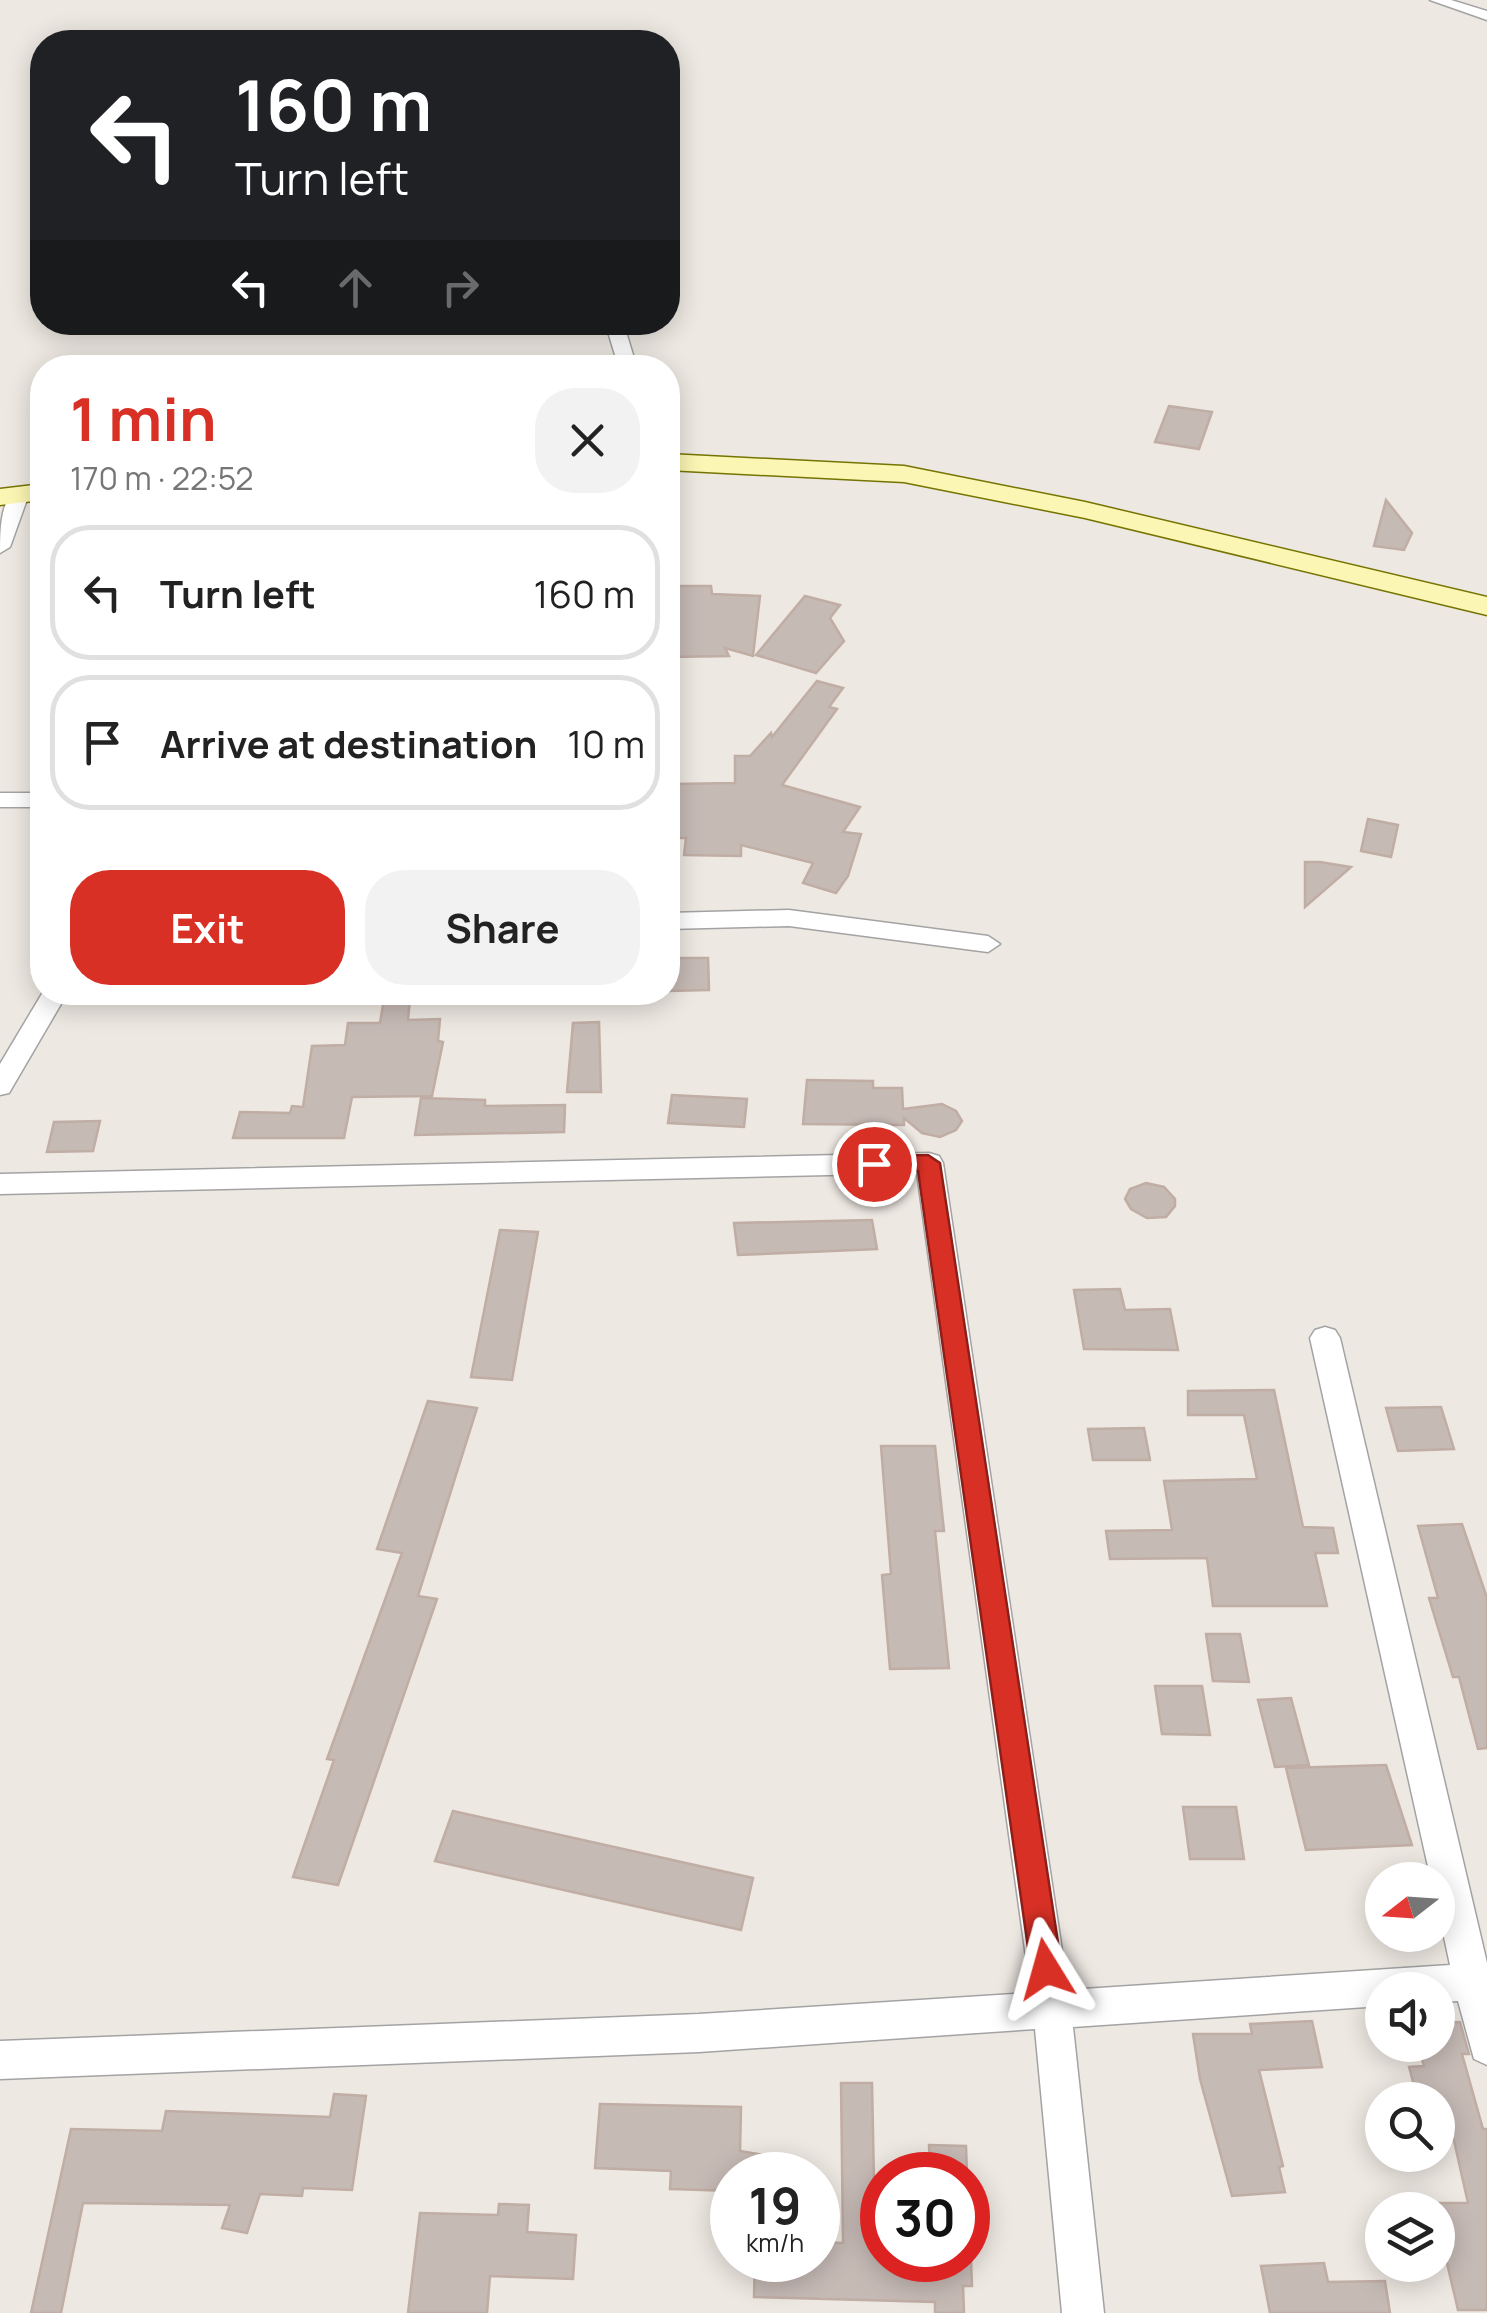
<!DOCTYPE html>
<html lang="en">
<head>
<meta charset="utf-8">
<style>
  body { margin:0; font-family:Manrope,sans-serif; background:#f2f2f2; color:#222; height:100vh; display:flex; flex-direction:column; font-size:38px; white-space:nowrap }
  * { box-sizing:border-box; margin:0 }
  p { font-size:32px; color:#767676 }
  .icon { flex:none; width:55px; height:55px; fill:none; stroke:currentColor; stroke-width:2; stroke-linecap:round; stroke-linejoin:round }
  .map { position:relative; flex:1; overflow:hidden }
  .side { position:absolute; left:30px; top:355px; width:650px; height:650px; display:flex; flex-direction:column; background:#fff; border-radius:40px; box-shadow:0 5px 25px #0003 }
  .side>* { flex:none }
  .banner { position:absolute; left:30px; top:30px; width:650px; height:305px; border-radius:40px; box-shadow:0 5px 25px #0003; background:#202124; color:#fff; overflow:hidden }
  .needle { width:65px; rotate:253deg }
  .buttons { position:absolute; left:1365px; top:1862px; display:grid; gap:20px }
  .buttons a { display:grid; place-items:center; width:90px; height:90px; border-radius:50%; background:#fff; box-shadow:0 5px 25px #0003; font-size:50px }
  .speed { position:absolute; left:710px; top:2152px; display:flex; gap:20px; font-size:50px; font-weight:700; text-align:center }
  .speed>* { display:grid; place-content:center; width:130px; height:130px; border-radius:50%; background:#fff; box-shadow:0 5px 25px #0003; line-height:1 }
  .speed small { font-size:25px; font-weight:400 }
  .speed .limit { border:15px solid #d22; background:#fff; color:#111 }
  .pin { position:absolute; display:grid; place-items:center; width:85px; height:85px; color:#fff; margin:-42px; border:5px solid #fff; border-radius:50%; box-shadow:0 2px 10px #0007 }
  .me { position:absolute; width:110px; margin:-55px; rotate:352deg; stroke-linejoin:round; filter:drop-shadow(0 0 8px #0008) }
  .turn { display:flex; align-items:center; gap:35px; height:210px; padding:0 40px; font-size:45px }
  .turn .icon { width:130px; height:130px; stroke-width:2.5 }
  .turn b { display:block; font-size:70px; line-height:85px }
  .lanes { display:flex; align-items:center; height:95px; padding:0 40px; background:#0003; justify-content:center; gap:50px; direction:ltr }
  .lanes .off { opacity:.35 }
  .round { display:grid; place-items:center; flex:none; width:105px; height:105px; border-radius:40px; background:#f2f2f2 }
  .headline { display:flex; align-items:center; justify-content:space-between; height:170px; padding:0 40px }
  h1 { font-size:60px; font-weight:700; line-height:75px; color:#d93025 }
  .button { display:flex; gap:20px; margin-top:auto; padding:20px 40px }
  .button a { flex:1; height:115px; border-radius:40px; background:#d93025; color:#fff; font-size:40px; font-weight:700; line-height:115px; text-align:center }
  .button a+a { background:#f2f2f2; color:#222 }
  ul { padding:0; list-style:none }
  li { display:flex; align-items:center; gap:30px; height:135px; margin:0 20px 15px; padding:0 20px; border:5px solid #e0e0e0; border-radius:40px }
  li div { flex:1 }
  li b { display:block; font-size:38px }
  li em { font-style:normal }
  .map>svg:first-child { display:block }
</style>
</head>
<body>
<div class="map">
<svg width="1487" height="2313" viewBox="0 0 1487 2313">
  <rect width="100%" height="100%" fill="#eee8e2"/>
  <g fill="#c6bab5" stroke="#c0ada4" stroke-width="2.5">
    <path d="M 1169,406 L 1212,412 L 1199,449 L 1155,442 Z"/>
    <path d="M 1386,500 L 1412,533 L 1404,550 L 1374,546 Z"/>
    <path d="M 674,586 L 711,586 L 712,594 L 760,596 L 753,656 L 725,648 L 729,656 L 672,657 L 670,612 L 675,612 Z"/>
    <path d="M 805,596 L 840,605 L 830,618 L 844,641 L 816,673 L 756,655 Z"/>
    <path d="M 817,681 L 843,688 L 829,707 L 837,709 L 782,785 L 860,807 L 843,832 L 861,834 L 848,876 L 836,893 L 803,883 L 813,863 L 741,845 L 741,856 L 684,855 L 686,838 L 671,838 L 673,784 L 735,783 L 735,756 L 750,756 L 771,733 L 772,737 Z"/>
    <path d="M 1368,819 L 1398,825 L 1391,857 L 1361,851 Z"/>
    <path d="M 1305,862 L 1320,862 L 1351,867 L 1305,907 Z"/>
    <path d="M 669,958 L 708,958 L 709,990 L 669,991 Z"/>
    <path d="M 384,999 L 410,999 L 408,1020 L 440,1019 L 438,1041 L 443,1042 L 432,1096 L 352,1097 L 344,1138 L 233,1138 L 240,1112 L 290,1113 L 292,1106 L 303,1107 L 312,1046 L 345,1045 L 348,1023 L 380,1023 Z"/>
    <path d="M 599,1022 L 601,1092 L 567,1092 L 573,1023 Z"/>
    <path d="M 807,1080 L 873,1081 L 873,1088 L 902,1088 L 903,1109 L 942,1104 L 956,1111 L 962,1121 L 956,1130 L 940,1137 L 922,1133 L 904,1118 L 904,1125 L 803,1124 Z"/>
    <path d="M 672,1095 L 747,1099 L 744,1127 L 668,1123 Z"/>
    <path d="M 421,1098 L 485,1100 L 485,1106 L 565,1105 L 564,1132 L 415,1135 Z"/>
    <path d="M 100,1121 L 93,1151 L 47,1152 L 54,1122 Z"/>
    <path d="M 1146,1183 L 1164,1187 L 1175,1199 L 1175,1206 L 1166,1217 L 1147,1218 L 1131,1209 L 1125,1199 L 1130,1189 Z"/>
    <path d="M 872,1220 L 877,1249 L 738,1255 L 734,1223 Z"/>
    <path d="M 500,1230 L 538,1232 L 512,1380 L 471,1377 Z"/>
    <path d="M 1120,1289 L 1125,1310 L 1170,1309 L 1178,1350 L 1084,1349 L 1074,1290 Z"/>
    <path d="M 1274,1390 L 1303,1527 L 1333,1528 L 1338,1553 L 1315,1553 L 1327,1606 L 1213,1606 L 1207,1558 L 1110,1559 L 1106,1531 L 1172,1530 L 1164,1481 L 1257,1479 L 1244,1415 L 1188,1415 L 1188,1391 Z"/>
    <path d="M 428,1401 L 477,1408 L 418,1596 L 437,1599 L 338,1885 L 293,1877 L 334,1760 L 327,1759 L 402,1553 L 377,1549 Z"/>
    <path d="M 1441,1407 L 1454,1449 L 1398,1451 L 1386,1408 Z"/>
    <path d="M 1144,1428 L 1150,1460 L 1093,1460 L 1088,1429 Z"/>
    <path d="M 881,1446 L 935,1446 L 944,1531 L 935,1531 L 949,1668 L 890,1669 L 882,1575 L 891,1574 Z"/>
    <path d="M 1462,1524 L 1487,1598 L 1487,1748 L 1478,1749 L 1459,1677 L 1453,1677 L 1429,1598 L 1438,1598 L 1418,1526 Z"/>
    <path d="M 1206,1634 L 1240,1634 L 1249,1682 L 1213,1681 Z"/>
    <path d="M 1155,1686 L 1202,1686 L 1210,1735 L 1162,1734 Z"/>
    <path d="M 1291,1698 L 1309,1765 L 1275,1767 L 1258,1700 Z"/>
    <path d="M 1386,1765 L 1412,1845 L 1306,1850 L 1286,1768 Z"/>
    <path d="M 1183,1807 L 1236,1807 L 1244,1859 L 1190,1859 Z"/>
    <path d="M 453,1811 L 753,1878 L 741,1930 L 435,1861 Z"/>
    <path d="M 1312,2021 L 1322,2067 L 1259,2070 L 1283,2166 L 1279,2167 L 1285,2192 L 1232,2196 L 1200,2079 L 1193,2034 L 1252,2034 L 1250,2024 Z"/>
    <path d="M 1460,2022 L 1469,2054 L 1462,2054 L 1483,2129 L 1487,2129 L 1487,2310 L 1458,2310 L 1443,2246 L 1438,2246 L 1438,2203 L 1468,2203 L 1450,2123 L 1438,2124 L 1438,2100 L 1418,2100 L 1409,2067 L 1424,2066 L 1418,2045 L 1438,2045 L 1438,2023 Z"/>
    <path d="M 841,2083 L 872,2083 L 875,2231 L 882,2231 L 882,2260 L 971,2260 L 972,2286 L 963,2286 L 964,2313 L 935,2313 L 935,2302 L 754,2297 L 755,2260 L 818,2260 L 818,2242 L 843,2243 Z"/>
    <path d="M 334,2094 L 366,2096 L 352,2190 L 303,2188 L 302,2196 L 260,2194 L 247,2233 L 222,2228 L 230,2205 L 83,2203 L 61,2313 L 31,2313 L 71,2129 L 162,2131 L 166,2111 L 330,2117 Z"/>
    <path d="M 600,2104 L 741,2107 L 740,2151 L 793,2160 L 791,2175 L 732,2175 L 732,2191 L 670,2189 L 671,2171 L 595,2168 Z"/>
    <path d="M 929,2145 L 966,2146 L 967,2175 L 930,2175 Z"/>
    <path d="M 499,2204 L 529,2205 L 527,2232 L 576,2235 L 573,2279 L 490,2276 L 487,2313 L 408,2313 L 420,2213 L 498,2215 Z"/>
    <path d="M 1324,2263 L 1328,2282 L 1385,2281 L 1390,2313 L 1270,2313 L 1261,2266 Z"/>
  </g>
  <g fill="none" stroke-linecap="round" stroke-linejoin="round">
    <defs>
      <g id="street">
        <path d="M 1430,0 L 1451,0 L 1487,11 L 1487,20 Z"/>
        <path d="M 605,322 L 623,322 L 637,368 L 619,368 Z"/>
        <path d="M 19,488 L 29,494 L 10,547 L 0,553 C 0,532 0,497 19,488 Z"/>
        <rect x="0" y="793" width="42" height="14"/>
        <path d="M 789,910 L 988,936 L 1000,944 L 988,952 L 789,926 L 668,929 L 668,913 Z"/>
        <path d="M 43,992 L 68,992 L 9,1093 L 0,1095 L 0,1064 Z"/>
        <path d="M 929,1153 L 939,1156 L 943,1163 L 1068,1990 L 1450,1965 L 1438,1909 L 1438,1880 L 1431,1880 L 1310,1338 L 1315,1330 L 1325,1327 L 1335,1330 L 1340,1338 L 1487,1963 L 1487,2065 L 1474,2059 L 1458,2001 L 1438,2002 L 1438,1990 L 1382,1990 L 1382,2006 L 1073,2027 L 1104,2313 L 1062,2313 L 1035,2029 L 699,2052 L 0,2079 L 0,2041 L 699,2014 L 1031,1993 L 917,1173 L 0,1194 L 0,1174 Z"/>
      </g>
      <g id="secondary">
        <path d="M 668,454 L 904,466 L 1085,502 L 1487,597 L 1487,615 L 1085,518 L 904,482 L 668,470 Z"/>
        <path d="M 42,484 L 42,500 L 0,505 L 0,489 Z"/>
      </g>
    </defs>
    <use href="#street" stroke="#a3a3a3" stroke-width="3"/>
    <use href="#secondary" stroke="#757402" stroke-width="3"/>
    <use href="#street" fill="#fff" fill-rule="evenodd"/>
    <use href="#secondary" fill="#fbf6b3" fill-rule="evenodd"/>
  </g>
  <path fill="#d93025" stroke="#8d1f18" stroke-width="2.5" d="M 928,1155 L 940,1163 L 1062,1969 L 1057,1980 L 1046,1984 L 1035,1980 L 1031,1969 L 918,1171 L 874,1172 L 862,1164 L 874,1156 Z"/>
</svg>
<div class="buttons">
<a><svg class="needle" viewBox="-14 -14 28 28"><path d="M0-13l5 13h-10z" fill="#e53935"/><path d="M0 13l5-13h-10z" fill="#767676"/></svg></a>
<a><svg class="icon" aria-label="sound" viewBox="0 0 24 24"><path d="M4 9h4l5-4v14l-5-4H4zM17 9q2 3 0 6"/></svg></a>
<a><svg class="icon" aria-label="search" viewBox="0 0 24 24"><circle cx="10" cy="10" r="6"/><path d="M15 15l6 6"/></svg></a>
<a><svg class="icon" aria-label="layers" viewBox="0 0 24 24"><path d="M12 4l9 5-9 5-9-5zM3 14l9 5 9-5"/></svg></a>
</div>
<div class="speed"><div>19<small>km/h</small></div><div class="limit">30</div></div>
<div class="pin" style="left:874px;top:1164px;background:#d93025"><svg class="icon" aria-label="arrive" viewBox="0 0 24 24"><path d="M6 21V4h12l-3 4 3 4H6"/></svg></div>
<svg class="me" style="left:1046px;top:1969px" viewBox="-20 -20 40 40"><path d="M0-17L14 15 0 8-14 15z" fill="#d93025" stroke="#fff" stroke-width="4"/></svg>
<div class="banner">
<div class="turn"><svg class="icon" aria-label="left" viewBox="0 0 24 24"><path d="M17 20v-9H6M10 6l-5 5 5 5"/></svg><div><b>160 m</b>Turn left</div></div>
<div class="lanes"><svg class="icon" aria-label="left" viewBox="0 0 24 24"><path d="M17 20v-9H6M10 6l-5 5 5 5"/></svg><svg class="icon off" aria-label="ahead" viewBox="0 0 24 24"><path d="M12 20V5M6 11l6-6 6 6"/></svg><svg class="icon off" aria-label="right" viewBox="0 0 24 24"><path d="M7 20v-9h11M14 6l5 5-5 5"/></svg></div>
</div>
<section class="side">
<div class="headline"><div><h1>1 min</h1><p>170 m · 22:52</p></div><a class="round"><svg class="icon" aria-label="close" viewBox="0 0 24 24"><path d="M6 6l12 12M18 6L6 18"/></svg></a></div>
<ul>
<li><svg class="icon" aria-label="left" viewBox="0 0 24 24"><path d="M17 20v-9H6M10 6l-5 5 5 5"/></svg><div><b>Turn left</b></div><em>160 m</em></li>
<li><svg class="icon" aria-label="arrive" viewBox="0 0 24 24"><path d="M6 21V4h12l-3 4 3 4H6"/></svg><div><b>Arrive at destination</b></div><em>10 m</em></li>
</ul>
<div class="button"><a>Exit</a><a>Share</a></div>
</section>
</div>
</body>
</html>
